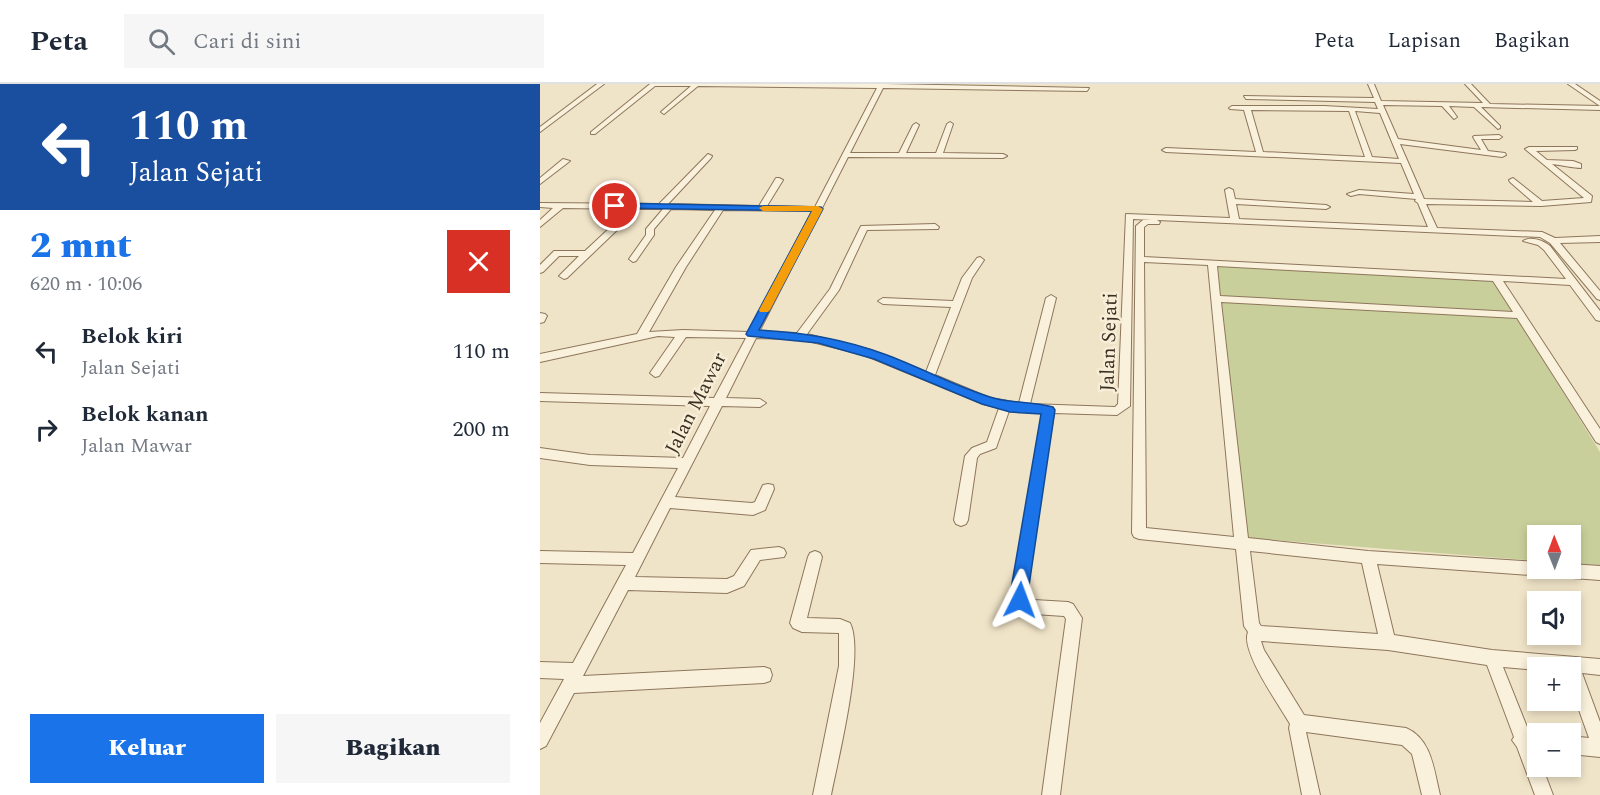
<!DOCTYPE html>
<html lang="id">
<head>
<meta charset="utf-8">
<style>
  body { margin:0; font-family:Spectral,serif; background:#f6f6f7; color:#1f2937; height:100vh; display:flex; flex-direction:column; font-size:22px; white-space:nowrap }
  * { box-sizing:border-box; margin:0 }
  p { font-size:20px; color:#747a83 }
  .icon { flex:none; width:33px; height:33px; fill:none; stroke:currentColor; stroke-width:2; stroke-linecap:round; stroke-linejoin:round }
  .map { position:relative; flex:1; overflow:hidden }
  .side { display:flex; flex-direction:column; background:#fff; width:540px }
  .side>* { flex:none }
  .hud { background:#1a4fa0; color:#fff; overflow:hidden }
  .needle { width:39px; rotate:359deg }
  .controls { position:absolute; left:987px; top:441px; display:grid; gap:12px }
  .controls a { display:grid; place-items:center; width:54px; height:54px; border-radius:0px; background:#fff; box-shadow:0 3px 9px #0003; font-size:30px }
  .pin { position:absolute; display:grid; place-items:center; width:51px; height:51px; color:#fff; margin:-26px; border:3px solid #fff; border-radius:50%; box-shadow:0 2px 6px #0007 }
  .me { position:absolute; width:66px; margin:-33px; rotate:3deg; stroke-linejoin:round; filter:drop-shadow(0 0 4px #0008) }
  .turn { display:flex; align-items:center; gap:21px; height:126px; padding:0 30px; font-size:27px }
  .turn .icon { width:78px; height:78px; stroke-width:2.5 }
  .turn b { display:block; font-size:42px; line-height:51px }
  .round { display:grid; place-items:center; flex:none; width:63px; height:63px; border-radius:0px; background:#f6f6f7 }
  .overview { display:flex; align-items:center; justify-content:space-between; height:102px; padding:0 30px }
  h1 { font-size:36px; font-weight:800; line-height:45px; color:#1a73e8 }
  .primary-button { display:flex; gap:12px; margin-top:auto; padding:12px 30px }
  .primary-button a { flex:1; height:69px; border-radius:0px; background:#1a73e8; color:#fff; font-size:24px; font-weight:800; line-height:69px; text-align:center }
  .primary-button a+a { background:#f6f6f7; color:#1f2937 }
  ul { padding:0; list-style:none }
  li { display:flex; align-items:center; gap:18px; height:78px; padding:0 30px }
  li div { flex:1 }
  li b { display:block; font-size:22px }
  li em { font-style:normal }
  header { display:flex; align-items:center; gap:36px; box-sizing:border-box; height:84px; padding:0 30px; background:#fff; border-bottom:2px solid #e0e1e3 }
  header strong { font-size:28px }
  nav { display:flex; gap:33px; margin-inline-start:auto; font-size:21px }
  .search { width:420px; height:54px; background:#f6f6f7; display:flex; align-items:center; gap:15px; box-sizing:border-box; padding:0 21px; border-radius:0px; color:#747a83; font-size:22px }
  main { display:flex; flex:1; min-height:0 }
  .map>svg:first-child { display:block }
</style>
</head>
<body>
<header>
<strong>Peta</strong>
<div class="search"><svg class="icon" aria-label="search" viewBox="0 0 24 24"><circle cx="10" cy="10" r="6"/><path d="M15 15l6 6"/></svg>Cari di sini</div>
<nav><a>Peta</a><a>Lapisan</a><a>Bagikan</a></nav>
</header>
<main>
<section class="side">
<div class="hud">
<div class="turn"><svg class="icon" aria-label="left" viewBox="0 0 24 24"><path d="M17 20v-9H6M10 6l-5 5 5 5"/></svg><div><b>110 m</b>Jalan Sejati</div></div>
</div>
<div class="overview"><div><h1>2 mnt</h1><p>620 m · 10:06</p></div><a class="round" style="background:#d93025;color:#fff"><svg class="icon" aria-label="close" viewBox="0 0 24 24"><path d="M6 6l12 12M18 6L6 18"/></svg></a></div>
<ul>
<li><svg class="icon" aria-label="left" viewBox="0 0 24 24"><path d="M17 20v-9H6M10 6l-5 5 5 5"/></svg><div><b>Belok kiri</b><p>Jalan Sejati</p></div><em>110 m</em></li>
<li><svg class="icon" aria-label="right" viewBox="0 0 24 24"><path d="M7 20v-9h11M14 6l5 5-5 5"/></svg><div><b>Belok kanan</b><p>Jalan Mawar</p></div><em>200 m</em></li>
</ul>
<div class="primary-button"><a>Keluar</a><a>Bagikan</a></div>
</section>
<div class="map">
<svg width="1060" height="711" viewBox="0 0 1060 711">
  <rect width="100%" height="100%" fill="#f0e4c8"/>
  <path fill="#c9cf9b" d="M 677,181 L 954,196 L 1060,368 L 1060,482 L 1031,480 L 1030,452 L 998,452 L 997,477 L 708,454 Z"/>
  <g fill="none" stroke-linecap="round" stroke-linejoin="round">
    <defs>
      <g id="minor">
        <path d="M 57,0 L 64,0 L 0,48 L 0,43 Z"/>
        <path d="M 110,0 L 345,0 L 549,4 L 547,7 L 343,4 L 310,69 L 359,69 L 373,41 L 376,39 L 379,41 L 366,69 L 396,69 L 407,40 L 410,38 L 413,40 L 403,69 L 463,70 L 467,72 L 463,74 L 308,73 L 219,248 L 257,249 L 290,205 L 321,142 L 395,140 L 399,143 L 398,145 L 327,146 L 299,206 L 267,250 L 331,266 L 386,288 L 411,223 L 343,220 L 338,217 L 343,214 L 413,217 L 422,194 L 437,174 L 440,173 L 444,176 L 432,194 L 395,291 L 450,314 L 479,319 L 506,214 L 511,211 L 516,214 L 490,320 L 575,323 L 578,320 L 586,130 L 690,134 L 685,106 L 689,104 L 693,106 L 695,115 L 786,121 L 790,123 L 786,125 L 696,120 L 699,135 L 888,143 L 878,119 L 875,117 L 876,115 L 819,110 L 811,112 L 807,110 L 819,106 L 874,110 L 861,79 L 626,68 L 622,66 L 626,64 L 716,68 L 704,26 L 690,25 L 689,24 L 692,22 L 784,22 L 838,25 L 835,18 L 706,15 L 704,12 L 834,14 L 828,0 L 834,0 L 841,17 L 943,19 L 925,0 L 931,0 L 950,20 L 1060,22 L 1060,26 L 941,23 L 960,42 L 960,44 L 958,45 L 934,23 L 909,22 L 917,33 L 914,35 L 902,22 L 843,21 L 858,55 L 941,66 L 933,53 L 934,52 L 959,51 L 962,53 L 959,55 L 941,55 L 948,67 L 965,69 L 966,71 L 962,73 L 860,60 L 884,115 L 993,118 L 970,98 L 969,96 L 973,94 L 1002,117 L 1044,114 L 985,65 L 989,63 L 1037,63 L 1037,65 L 1035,66 L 996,67 L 1007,76 L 1033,77 L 1041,80 L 1041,84 C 1035,84 1021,81 1012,80 L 1052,112 L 1051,118 L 1001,122 L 886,120 L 897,144 L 1002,148 L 1015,154 L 1060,152 L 1060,158 L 1020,159 L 1060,207 L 1060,216 L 1057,215 L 1010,159 L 1000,153 L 617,136 L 620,138 L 619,140 L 608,140 L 604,143 L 604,173 L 1026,195 L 1004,166 L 998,161 L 983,157 C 990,152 1003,156 1010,162 L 1060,227 L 1060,237 L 1056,236 L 1030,201 L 963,197 L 1060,345 L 1060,360 L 1056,358 L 977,234 L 681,218 L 708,454 L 828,467 L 998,478 L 998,484 L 1030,484 L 1030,480 L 1060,482 L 1060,496 L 837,480 L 854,551 L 952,566 L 1060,575 L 1060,591 L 1042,589 L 1060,638 L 1060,673 L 1030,670 L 1030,652 L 1049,654 L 1030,601 L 1030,584 L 998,584 L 998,586 L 963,583 L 989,648 L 998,650 L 998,667 L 996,666 L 998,682 L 1002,682 L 1013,711 L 995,711 L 977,663 L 972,656 L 974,653 L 947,581 L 848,566 L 721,557 L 724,566 L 764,631 L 866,644 C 892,655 894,687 900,711 L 882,711 L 872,670 L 862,661 L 766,648 L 780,711 L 762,711 L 749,644 L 750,640 C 740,622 700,567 708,548 L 704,542 L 696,465 L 599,455 L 594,453 L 592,449 L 596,142 L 603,136 L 612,136 L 593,135 L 590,322 L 577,331 L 514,329 L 486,505 L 489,514 L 494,516 L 528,518 L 533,520 L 542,534 L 520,711 L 502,711 L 526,535 L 524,532 L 494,530 L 478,524 L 472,505 L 503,328 L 469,327 L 456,364 L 440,370 L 437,374 L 428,436 L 426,440 L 421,442 L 416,440 L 414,436 L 425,372 L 432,364 L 447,358 L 459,324 L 443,320 L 324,271 L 260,255 L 216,254 L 186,314 L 220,315 L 226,319 L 220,323 L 182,322 L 135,413 L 212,419 L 215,418 L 223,401 L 228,400 L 233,401 L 234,405 L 225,426 L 213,431 L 130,424 L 95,493 L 187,495 L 194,492 L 211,466 L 239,463 L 244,465 L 246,469 L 244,473 L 220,476 L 204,502 L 187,509 L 88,506 L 43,592 L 224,583 L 230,585 L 232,591 L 230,597 L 224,599 L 34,609 L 6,662 L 0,665 L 0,639 L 24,595 L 0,594 L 0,578 L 33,579 L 86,481 L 0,479 L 0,467 L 93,469 L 138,384 L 50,381 L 0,374 L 0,364 L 50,371 L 143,374 L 170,322 L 0,317 L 0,309 L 174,314 L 206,254 L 146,253 L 119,292 L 115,293 L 110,289 L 135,253 L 118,252 L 0,278 L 0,270 L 97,250 L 136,183 L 175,126 L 131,125 L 114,145 L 114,151 L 96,177 L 93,178 L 89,175 L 106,151 L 106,145 L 123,125 L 99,125 L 27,194 L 24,195 L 19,192 L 39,172 L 19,172 L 3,188 L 0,189 L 0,181 L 14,167 L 45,167 L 90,125 L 23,124 L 0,143 L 0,136 L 13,124 L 0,123 L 0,119 L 119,120 L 168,70 L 172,72 L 171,74 L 128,120 L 219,122 L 236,94 L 239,94 L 243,96 L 227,122 L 275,123 L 337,4 L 158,2 L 124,30 L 121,28 L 122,27 L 151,2 L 115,2 L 55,50 L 51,50 L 51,48 ZM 711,26 L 809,27 L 825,73 L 723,68 ZM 815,27 L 840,29 L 859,75 L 832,73 ZM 183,126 L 272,127 L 209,248 L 143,246 L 109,248 L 146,183 ZM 604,178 L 668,181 L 694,453 L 606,444 ZM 677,182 L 953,197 L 973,228 L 680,212 ZM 710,467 L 822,479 L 838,550 L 721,542 L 719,539 Z"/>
        <path d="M 1028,0 L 1035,0 L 1060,17 L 1060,22 Z"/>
        <path d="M 23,75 L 30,77 L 0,100 L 0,94 Z"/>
        <path d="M 0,229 L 5,230 L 7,232 L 4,238 L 0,239 Z"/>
        <path d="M 275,467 L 280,469 L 282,473 L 267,534 L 300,535 L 310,539 C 325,568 298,675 291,711 L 273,711 L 299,582 L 299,549 L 262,548 L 253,544 L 250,539 L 268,473 L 270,469 Z"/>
      </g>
    </defs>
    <use href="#minor" stroke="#8d765c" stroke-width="2"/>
    <use href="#minor" fill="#faf1dc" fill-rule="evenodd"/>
  </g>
  <path fill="#1a73e8" stroke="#114b97" stroke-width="1.5" d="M 75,119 L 281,123 L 283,125 L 219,246 C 262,248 304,255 344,270 C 380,283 414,302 450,313 C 471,320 493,317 513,323 L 515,326 L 486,522 L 480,524 L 474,522 L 471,505 L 501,330 L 470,328 L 442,320 L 334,275 L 278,259 L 208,252 L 206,250 L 272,127 L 71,124 L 71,120 Z"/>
  <path fill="#f59e0b" d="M 278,122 L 283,125 L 230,226 L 228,228 L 220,228 L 219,226 L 272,127 L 223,127 L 219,124 L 223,122 Z"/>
  <g text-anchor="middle" stroke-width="5" stroke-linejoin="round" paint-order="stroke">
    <g font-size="20" fill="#3d2e20" stroke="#f7eed8">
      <text transform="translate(568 258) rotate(-88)" y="7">Jalan Sejati</text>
      <text transform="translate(155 319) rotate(-63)" y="7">Jalan Mawar</text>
    </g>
  </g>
</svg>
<div class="controls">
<a><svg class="needle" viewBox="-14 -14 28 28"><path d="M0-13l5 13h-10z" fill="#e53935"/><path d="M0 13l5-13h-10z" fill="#747a83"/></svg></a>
<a><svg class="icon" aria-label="sound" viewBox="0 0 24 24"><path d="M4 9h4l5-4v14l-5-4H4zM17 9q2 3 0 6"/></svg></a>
<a>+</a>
<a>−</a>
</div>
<div class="pin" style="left:75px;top:122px;background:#d93025"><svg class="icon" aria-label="arrive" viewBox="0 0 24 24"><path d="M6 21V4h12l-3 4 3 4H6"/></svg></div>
<svg class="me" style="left:480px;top:516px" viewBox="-20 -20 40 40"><path d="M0-17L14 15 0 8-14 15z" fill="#1a73e8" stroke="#fff" stroke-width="4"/></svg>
</div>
</main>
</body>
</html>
